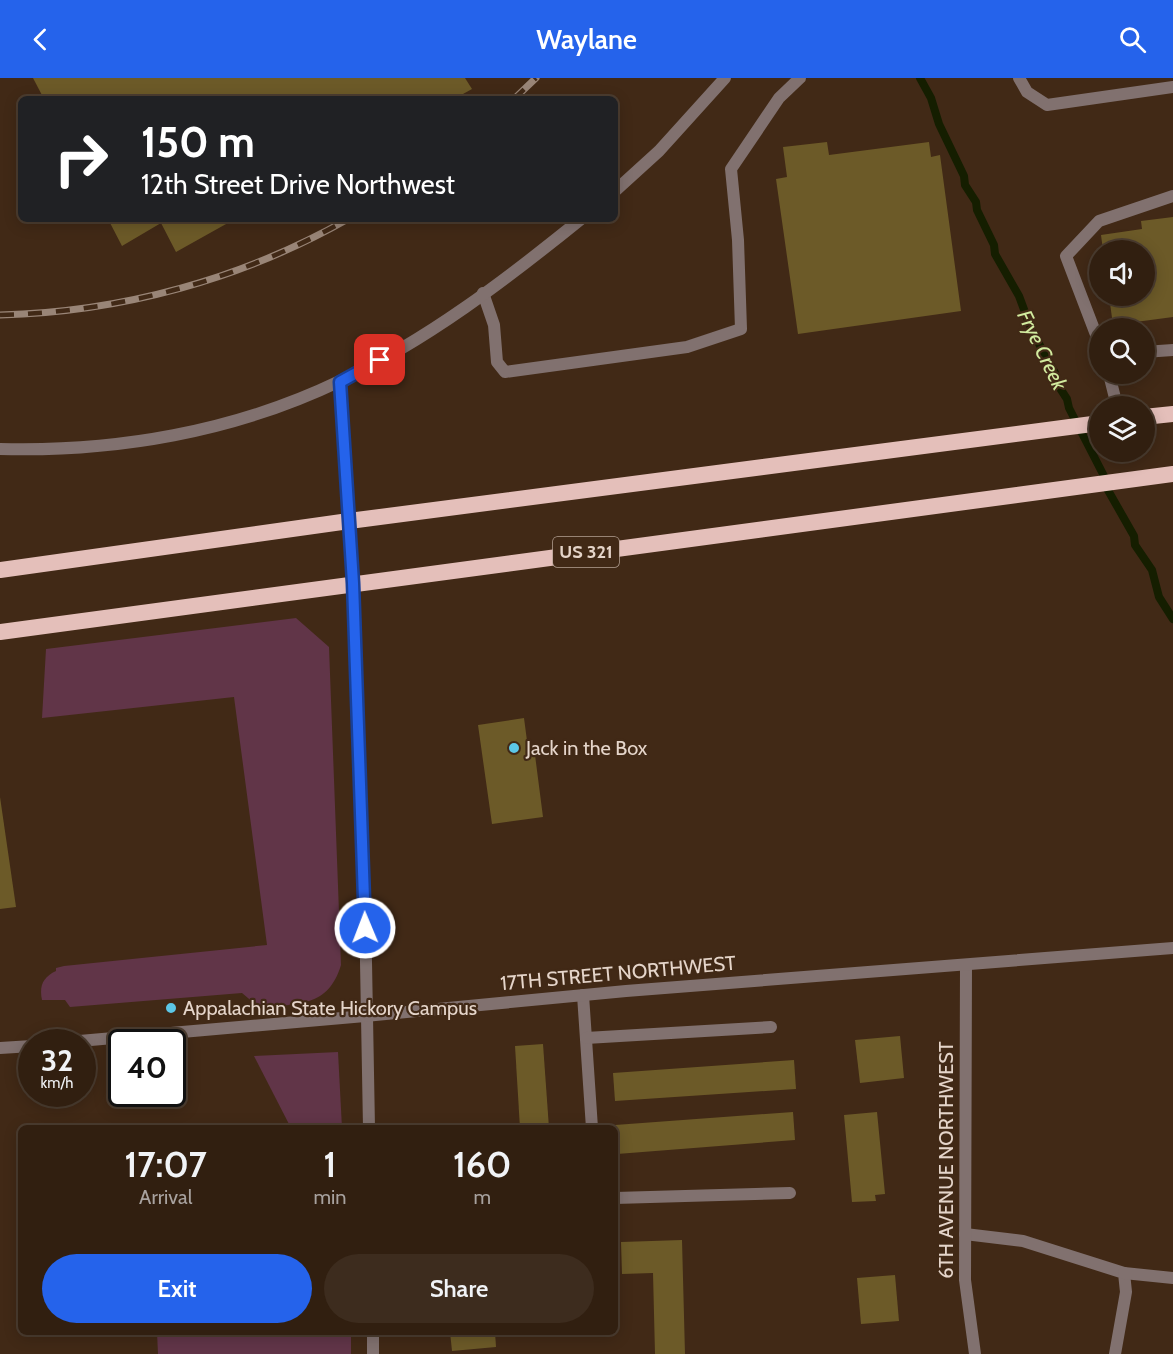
<!DOCTYPE html>
<html lang="en">
<head>
<meta charset="utf-8">
<style>
  body { margin:0; font-family:Cabin,sans-serif; background:#3d2c1e; color:#f1f3f6; height:100vh; display:flex; flex-direction:column; font-size:22px; white-space:nowrap }
  * { box-sizing:border-box; margin:0 }
  p { font-size:20px; color:#a8a29f }
  .icon { flex:none; width:33px; height:33px; fill:none; stroke:currentColor; stroke-width:2; stroke-linecap:round; stroke-linejoin:round }
  .map { position:relative; flex:1; overflow:hidden }
  .panel { position:absolute; left:18px; top:1047px; width:600px; height:210px; display:flex; flex-direction:column; background:#311f10; border-radius:9px; box-shadow:0 3px 15px #0003,0 0 0 2px #4c3d30 }
  .panel>* { flex:none }
  .top-card { position:absolute; left:18px; top:18px; width:600px; height:126px; border-radius:9px; box-shadow:0 3px 15px #0003,0 0 0 2px #4c3d30; background:#202124; color:#fff; overflow:hidden }
  .tools { position:absolute; left:1089px; top:162px; display:grid; gap:12px }
  .tools a { display:grid; place-items:center; width:66px; height:66px; border-radius:50%; background:#311f10; box-shadow:0 3px 15px #0003,0 0 0 2px #4c3d30; font-size:30px }
  .speed { position:absolute; left:18px; top:951px; display:flex; gap:12px; font-size:30px; font-weight:700; text-align:center }
  .speed>* { display:grid; place-content:center; width:78px; height:78px; border-radius:50%; background:#311f10; box-shadow:0 3px 15px #0003,0 0 0 2px #4c3d30; line-height:1 }
  .speed small { font-size:15px; font-weight:400 }
  .speed .limit { border:3px solid #111; border-radius:9px; background:#fff; color:#111 }
  .pin { position:absolute; display:grid; place-items:center; width:51px; height:51px; color:#fff; margin:-26px; border-radius:12px; box-shadow:0 3px 9px #0006 }
  .me { position:absolute; width:66px; margin:-33px; rotate:359deg; stroke-linejoin:round; filter:drop-shadow(0 0 4px #0008) }
  .turn { display:flex; align-items:center; gap:21px; height:126px; padding:0 24px; font-size:27px }
  .turn .icon { width:78px; height:78px; stroke-width:2.5 }
  .turn b { display:block; font-size:42px; line-height:51px }
  .eta { display:flex; justify-content:space-evenly; align-items:center; height:102px; text-align:center }
  .eta b { font-size:36px; font-weight:600; line-height:42px }
  .cta { display:flex; gap:12px; margin-top:auto; padding:12px 24px }
  .cta a { flex:1; height:69px; border-radius:36px; background:#2563eb; color:#fff; font-size:24px; font-weight:600; line-height:69px; text-align:center }
  .cta a+a { background:#3d2c1e; color:#f1f3f6 }
  header { display:flex; justify-content:space-between; align-items:center; height:78px; padding:0 24px; background:#2563eb; color:#fff; font-size:27px; font-weight:600 }
  .map>svg:first-child { display:block }
</style>
</head>
<body>
<header><svg class="icon" aria-label="back" viewBox="0 0 24 24"><path d="M15 5l-7 7 7 7"/></svg>Waylane<svg class="icon" aria-label="search" viewBox="0 0 24 24"><circle cx="10" cy="10" r="6"/><path d="M15 15l6 6"/></svg></header>
<div class="map">
<svg width="1173" height="1276" viewBox="0 0 1173 1276">
  <rect width="100%" height="100%" fill="#412916"/>
  <g fill="#613548">
    <path d="M 296,540 L 329,569 L 341,887 C 328,930 298,925 260,930 L 242,915 L 70,929 L 65,922 L 42,922 C 39,908 43,899 56,893 L 56,890 L 64,888 L 267,867 L 234,619 L 42,640 L 46,571 Z"/>
    <path d="M 338,974 L 342,1050 L 291,1050 L 254,978 Z"/>
    <path d="M 157,1254 L 351,1254 L 351,1276 L 158,1276 Z"/>
  </g>
  <g fill="none" stroke-linecap="round" stroke-linejoin="round">
    <path stroke="#151e00" stroke-width="8" d="M 920,0 L 931,20 L 939,46 L 964,98 L 965,107 L 976,124 L 977,132 L 994,167 L 995,176 L 1019,218 L 1032,253 L 1055,295 L 1056,304 L 1067,321 L 1069,330 L 1104,398 L 1105,407 L 1134,458 L 1135,467 L 1152,492 L 1159,519 L 1173,541"/>
  </g>
  <g fill="#6c5a28">
    <path d="M 33,0 L 465,0 L 472,11 L 454,21 L 44,21 Z"/>
    <path d="M 827,64 L 829,77 L 929,64 L 931,79 L 940,77 L 961,233 L 798,256 L 776,101 L 787,99 L 783,69 Z"/>
    <path d="M 1173,139 L 1173,239 L 1113,247 L 1109,218 L 1144,218 L 1144,172 L 1103,172 L 1101,157 L 1142,151 L 1141,143 Z"/>
    <path d="M 108,141 L 235,141 L 176,174 L 161,145 L 122,168 Z"/>
    <path d="M 524,640 L 529,678 L 535,677 L 543,739 L 492,746 L 478,647 Z"/>
    <path d="M 0,719 L 16,829 L 0,831 Z"/>
    <path d="M 900,958 L 904,1000 L 860,1005 L 855,962 Z"/>
    <path d="M 543,966 L 549,1050 L 520,1050 L 515,968 Z"/>
    <path d="M 794,982 L 796,1011 L 615,1023 L 613,995 Z"/>
    <path d="M 793,1034 L 795,1062 L 617,1076 L 615,1047 Z"/>
    <path d="M 877,1034 L 885,1116 L 875,1117 L 876,1123 L 852,1124 L 844,1037 Z"/>
    <path d="M 682,1162 L 685,1276 L 655,1276 L 653,1195 L 622,1196 L 621,1164 Z"/>
    <path d="M 895,1197 L 899,1243 L 861,1246 L 857,1200 Z"/>
    <path d="M 450,1254 L 495,1254 L 496,1269 L 452,1273 Z"/>
  </g>
  <g fill="none" stroke-linecap="round" stroke-linejoin="round">
    <g stroke="#81716f" stroke-width="12">
      <path d="M 1019,0 L 1027,14 L 1047,27 L 1173,9"/>
      <path d="M 483,215 L 494,247 L 497,284 L 505,294 L 687,269 L 741,251 L 738,162 L 731,91 L 779,20 L 800,0"/>
      <path d="M 1100,267 L 1066,178 L 1099,143 L 1173,118"/>
      <path d="M 1144,274 L 1173,272"/>
      <path d="M 1109,296 L 1117,328"/>
      <path d="M 583,917 L 592,1050"/>
      <path d="M 586,960 L 771,949"/>
      <path d="M 615,1120 L 790,1115"/>
      <path d="M 965,1156 L 1023,1163 L 1124,1195 L 1126,1214 L 1115,1276"/>
      <path d="M 1124,1195 L 1173,1200"/>
    </g>
    <g stroke="#81716f" stroke-width="12">
      <path d="M 966,887 L 965,1202 L 975,1276"/>
      <path d="M 68,964 L 365,938"/>
      <path d="M 0,970 L 32,968"/>
    </g>
    <g stroke="#81716f" stroke-width="12">
      <path d="M 615,113 L 659,73 L 725,0"/>
      <path d="M 340,304 L 353,505 L 365,828 L 369,1050"/>
      <path d="M 0,371 C 116,374 234,354 340,303 C 426,263 507,201 581,141"/>
      <path d="M 365,938 L 626,913 L 1173,870"/>
      <path d="M 373,1254 L 373,1276"/>
    </g>
    <g stroke="#e4bfba" stroke-width="16">
      <path d="M 1144,339 L 1173,336"/>
      <path d="M 0,492 L 349,443 L 1100,345"/>
      <path d="M 0,554 L 1173,396"/>
    </g>
    <defs>
      <g id="rail">
        <path d="M 514,21 L 536,0"/>
        <path d="M 0,237 C 122,234 242,201 348,141"/>
      </g>
    </defs>
    <use href="#rail" stroke="#998577" stroke-width="7"/>
    <use href="#rail" stroke="#412916" stroke-width="4.5" stroke-dasharray="14" stroke-linecap="butt"/>
  </g>
  <g fill="none" stroke-linecap="round" stroke-linejoin="round">
    <defs>
      <path id="route" d="M 365,850 L 353,505 L 340,304 L 380,282"/>
    </defs>
    <use href="#route" stroke="#184099" stroke-width="15"/>
    <use href="#route" stroke="#2563eb" stroke-width="10"/>
  </g>
  <g fill="#5cc7e7" stroke="#412916" stroke-width="2">
    <circle cx="514" cy="670" r="6"/>
    <circle cx="171" cy="930" r="6"/>
  </g>
  <g text-anchor="middle" stroke-width="4.5" stroke-linejoin="round" paint-order="stroke">
    <rect fill="#412916" stroke="#b4a194" stroke-width="1.5" x="553" y="459" width="66" height="30" rx="4.5"/>
    <g font-size="18" font-weight="bold" fill="#e5d5ca">
      <text x="586" y="480">US 321</text>
    </g>
    <g font-size="20" fill="#e5d5ca" stroke="#412916" text-anchor="start">
      <text x="526" y="677">Jack in the Box</text>
      <text x="183" y="937">Appalachian State Hickory Campus</text>
    </g>
    <g font-size="20" fill="#e5d5ca" stroke="#412916">
      <text transform="translate(618 895) rotate(-5)" y="7">17TH STREET NORTHWEST</text>
      <text transform="translate(946 1082) rotate(-90)" y="7">6TH AVENUE NORTHWEST</text>
    </g>
    <g font-size="21" font-style="italic" fill="#d2eb9f" stroke="#412916">
      <text transform="translate(1042 272) rotate(64)" y="7">Frye Creek</text>
    </g>
  </g>
</svg>
<div class="tools">
<a><svg class="icon" aria-label="sound" viewBox="0 0 24 24"><path d="M4 9h4l5-4v14l-5-4H4zM17 9q2 3 0 6"/></svg></a>
<a><svg class="icon" aria-label="search" viewBox="0 0 24 24"><circle cx="10" cy="10" r="6"/><path d="M15 15l6 6"/></svg></a>
<a><svg class="icon" aria-label="layers" viewBox="0 0 24 24"><path d="M12 4l9 5-9 5-9-5zM3 14l9 5 9-5"/></svg></a>
</div>
<div class="speed"><div>32<small>km/h</small></div><div class="limit">40</div></div>
<div class="pin" style="left:380px;top:282px;background:#d93025"><svg class="icon" aria-label="arrive" viewBox="0 0 24 24"><path d="M6 21V4h12l-3 4 3 4H6"/></svg></div>
<svg class="me" style="left:365px;top:850px" viewBox="-20 -20 40 40"><circle r="17" fill="#2563eb" stroke="#fff" stroke-width="3"/><path d="M0-11L8 9 0 5-8 9z" fill="#fff"/></svg>
<div class="top-card">
<div class="turn"><svg class="icon" aria-label="right" viewBox="0 0 24 24"><path d="M7 20v-9h11M14 6l5 5-5 5"/></svg><div><b>150 m</b>12th Street Drive Northwest</div></div>
</div>
<section class="panel">
<div class="eta">
<div><b>17:07</b><p>Arrival</p></div>
<div><b>1</b><p>min</p></div>
<div><b>160</b><p>m</p></div>
</div>
<div class="cta"><a>Exit</a><a>Share</a></div>
</section>
</div>
</body>
</html>
